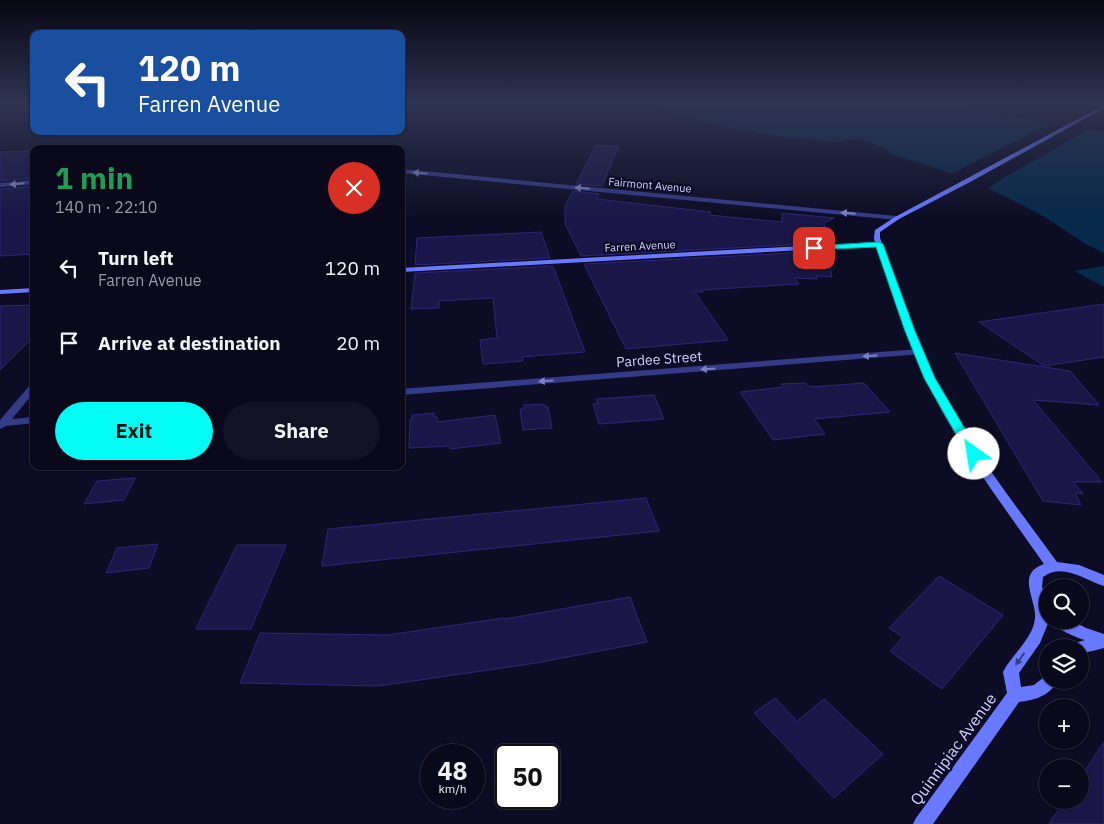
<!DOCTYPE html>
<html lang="en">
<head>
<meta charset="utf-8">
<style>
  body { margin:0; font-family:"IBM Plex Sans",sans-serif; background:#131225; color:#f1f3f6; height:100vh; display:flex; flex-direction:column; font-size:19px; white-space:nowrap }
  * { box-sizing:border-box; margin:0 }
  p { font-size:16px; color:#999aa3 }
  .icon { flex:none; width:28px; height:28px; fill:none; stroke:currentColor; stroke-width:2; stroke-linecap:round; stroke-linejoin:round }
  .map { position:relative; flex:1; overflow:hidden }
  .side { position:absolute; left:30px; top:145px; width:375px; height:325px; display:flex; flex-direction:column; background:#0a091c; border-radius:10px; box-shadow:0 1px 4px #0004,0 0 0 1px #2a2a3b }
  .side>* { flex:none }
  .hud { position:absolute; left:30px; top:30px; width:375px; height:105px; border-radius:10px; box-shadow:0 1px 4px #0004,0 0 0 1px #2a2a3b; background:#1a4fa0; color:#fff; overflow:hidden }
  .controls { position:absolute; left:1039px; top:579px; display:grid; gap:10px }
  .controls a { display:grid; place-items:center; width:50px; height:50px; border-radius:50%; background:#0a091c; box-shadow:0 1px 4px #0004,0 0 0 1px #2a2a3b; font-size:25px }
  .speed { position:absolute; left:420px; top:744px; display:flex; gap:10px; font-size:25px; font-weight:700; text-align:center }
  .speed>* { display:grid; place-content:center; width:65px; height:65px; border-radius:50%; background:#0a091c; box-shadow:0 1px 4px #0004,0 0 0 1px #2a2a3b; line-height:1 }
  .speed small { font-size:12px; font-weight:400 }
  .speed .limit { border:2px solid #111; border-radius:8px; background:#fff; color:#111 }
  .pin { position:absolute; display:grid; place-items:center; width:42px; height:42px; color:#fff; margin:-21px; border-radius:10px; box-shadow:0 2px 8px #0006 }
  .me { position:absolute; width:55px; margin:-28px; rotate:328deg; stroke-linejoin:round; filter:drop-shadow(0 0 4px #0008) }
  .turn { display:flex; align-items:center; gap:18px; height:105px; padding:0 25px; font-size:22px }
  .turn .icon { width:65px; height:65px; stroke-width:2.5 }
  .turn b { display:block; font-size:35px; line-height:42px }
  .round { display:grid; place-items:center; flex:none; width:52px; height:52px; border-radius:26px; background:#131225 }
  .summary { display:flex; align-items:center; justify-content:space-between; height:85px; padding:0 25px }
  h1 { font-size:30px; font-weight:800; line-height:38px; color:#1e9e55 }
  .action { display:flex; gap:10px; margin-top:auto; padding:10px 25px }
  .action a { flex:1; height:58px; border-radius:30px; background:#00fcf2; color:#111; font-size:20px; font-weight:800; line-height:58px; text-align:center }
  .action a+a { background:#131225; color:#f1f3f6 }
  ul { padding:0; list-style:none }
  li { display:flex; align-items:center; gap:15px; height:75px; padding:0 25px }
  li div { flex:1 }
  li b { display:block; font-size:19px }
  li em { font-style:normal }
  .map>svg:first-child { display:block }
</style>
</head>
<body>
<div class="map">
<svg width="1104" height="824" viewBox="0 0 1104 824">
  <rect width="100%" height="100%" fill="#0d0c25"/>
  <g fill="#07294a">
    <path d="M 648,102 L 942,102 L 986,112 L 1104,132 L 1104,253 L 1084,243 L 1043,216 L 988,188 L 994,185 L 988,182 L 947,172 L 891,154 L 889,151 L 867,141 L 853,139 L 836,142 L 786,137 L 738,129 L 694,119 Z"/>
    <path d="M 1104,266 L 1104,287 L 1074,271 Z"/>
  </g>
  <path fill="#0d0c25" d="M 1052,122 L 1090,129 L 991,185 L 949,175 Z"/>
  <g fill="#1a1748" stroke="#2b2676">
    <path d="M 596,145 L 618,147 L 602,186 L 576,184 Z"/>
    <path d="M 34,151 L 34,178 L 0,181 L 0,177 L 3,174 L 0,174 L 0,152 Z"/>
    <path d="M 34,186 L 34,254 L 0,256 L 0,189 Z"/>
    <path d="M 573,191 L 599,194 L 597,199 L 711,212 L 709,215 L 782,222 L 782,213 L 834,218 L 824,223 L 827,243 L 581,256 L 565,224 L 565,206 Z"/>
    <path d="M 541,232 L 550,258 L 415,265 L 417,238 Z"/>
    <path d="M 828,251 L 832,277 L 816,276 L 817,279 L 794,278 L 799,284 L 702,290 L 703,292 L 695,292 L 728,340 L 626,349 L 584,264 Z"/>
    <path d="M 553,266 L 585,352 L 522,357 L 523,361 L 483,364 L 480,340 L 497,338 L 493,298 L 439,301 L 439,308 L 411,309 L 415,273 Z"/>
    <path d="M 1104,304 L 1104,357 L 1044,366 L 979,322 Z"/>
    <path d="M 34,305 L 34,336 L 0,370 L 0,306 Z"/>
    <path d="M 955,353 L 1070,371 L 1099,405 L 1033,400 L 1102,482 L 1073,482 L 1083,494 L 1075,493 L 1081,505 L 1043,501 Z"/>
    <path d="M 806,383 L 810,387 L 864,383 L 890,412 L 814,419 L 825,434 L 773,440 L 740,392 L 783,387 L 781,384 Z"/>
    <path d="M 654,395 L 664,419 L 599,424 L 593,404 L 598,403 L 596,399 Z"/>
    <path d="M 544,404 L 545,407 L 548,407 L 552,428 L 523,430 L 520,409 L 524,409 L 524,405 Z"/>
    <path d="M 434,413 L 434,417 L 437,417 L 437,422 L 495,415 L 501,443 L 450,449 L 450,446 L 409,448 L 410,419 L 412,419 L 412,415 Z"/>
    <path d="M 135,478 L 124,500 L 84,504 L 97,481 Z"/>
    <path d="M 646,498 L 659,531 L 322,566 L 328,529 Z"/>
    <path d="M 158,544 L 149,568 L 106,573 L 117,548 Z"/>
    <path d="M 237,545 L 286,545 L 251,629 L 196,629 Z"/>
    <path d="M 939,576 L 1003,615 L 942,689 L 890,651 L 903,637 L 889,628 Z"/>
    <path d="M 630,597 L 647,642 L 536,663 L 379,686 L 240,683 L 260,633 L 387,635 L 504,618 L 505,619 Z"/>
    <path d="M 775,698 L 797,721 L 824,699 L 883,754 L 834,798 L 754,713 Z"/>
    <path d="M 1104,742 L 1104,824 L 1049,824 L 1065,800 L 1080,800 L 1080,778 Z"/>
  </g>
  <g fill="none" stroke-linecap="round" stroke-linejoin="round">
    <g fill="#333b89" fill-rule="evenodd">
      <path d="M 401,169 L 897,216 L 900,218 L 897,220 L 401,173 Z"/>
      <path d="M 34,180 L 34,184 L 0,187 L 0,183 Z"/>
      <path d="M 919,349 L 922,350 L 923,352 L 922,354 L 401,395 L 401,389 Z"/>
      <path d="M 34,383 L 34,392 L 12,419 L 34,417 L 34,423 L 6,426 L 0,429 L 0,420 L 31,384 Z"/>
    </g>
    <g fill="#6879ff" fill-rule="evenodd">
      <path d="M 1104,105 L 1104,108 L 972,181 L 899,219 L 880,232 L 880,238 C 898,285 913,334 935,379 C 968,445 1014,503 1057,562 L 1079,565 L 1104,575 L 1104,586 C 1085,580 1062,562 1043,577 L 1042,587 L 1048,600 L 1048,620 L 1049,621 L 1040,643 L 1019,673 L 1021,687 L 1034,685 L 1048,674 L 1048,680 L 1058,680 C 1050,696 1035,700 1019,702 L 933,824 L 913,824 L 916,818 L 1007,693 L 1003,672 C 1012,654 1033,639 1035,618 C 1037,600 1015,574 1044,564 C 1002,504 957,445 925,378 C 905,336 892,291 876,246 L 401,272 L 401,268 L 875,242 L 874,238 L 875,230 L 895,217 Z"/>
      <path d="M 34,288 L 34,292 L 0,294 L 0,290 Z"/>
      <path d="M 1052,620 L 1071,620 L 1086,628 L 1104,634 L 1104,648 L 1080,654 L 1080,648 L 1073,648 L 1075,643 L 1085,640 C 1075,637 1057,630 1052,620 Z"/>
    </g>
  </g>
  <defs><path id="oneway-solid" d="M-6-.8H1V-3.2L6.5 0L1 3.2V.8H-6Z" transform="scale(1.25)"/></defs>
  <g fill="#7a7fbe">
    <use href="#oneway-solid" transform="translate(420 173) rotate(-175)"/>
    <use href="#oneway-solid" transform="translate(17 184) rotate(175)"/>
    <use href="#oneway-solid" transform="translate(582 188) rotate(-175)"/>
    <use href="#oneway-solid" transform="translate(848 213) rotate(-175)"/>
    <use href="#oneway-solid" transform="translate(870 356) rotate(176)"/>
    <use href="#oneway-solid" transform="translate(708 369) rotate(176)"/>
    <use href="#oneway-solid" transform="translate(546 381) rotate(176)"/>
  </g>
  <use fill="#363d87" href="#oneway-solid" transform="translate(1020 659) rotate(126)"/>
  <linearGradient id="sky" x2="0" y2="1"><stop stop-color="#070714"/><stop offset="0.47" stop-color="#2f3451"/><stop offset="1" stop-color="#2f3451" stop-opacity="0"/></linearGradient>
  <rect width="1104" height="218" fill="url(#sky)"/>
  <path fill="#00fcf2" stroke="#00a49d" d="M 879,242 L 883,244 L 915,331 L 935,378 L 980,454 L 978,457 L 969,457 L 924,378 L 905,331 L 876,247 L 814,250 L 810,248 L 814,246 Z"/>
  <g text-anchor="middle" stroke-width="4.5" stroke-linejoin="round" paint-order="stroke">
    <g font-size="11" fill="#d1d2ff" stroke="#0d0c25">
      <text transform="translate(650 185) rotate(5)" y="4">Fairmont Avenue</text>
      <text transform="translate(640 246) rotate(-3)" y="4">Farren Avenue</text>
    </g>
    <g font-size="14" fill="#d1d2ff" stroke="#0d0c25">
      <text transform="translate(659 359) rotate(-4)" y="5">Pardee Street</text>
    </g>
    <g font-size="16" fill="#d1d2ff" stroke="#0d0c25">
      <text transform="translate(953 749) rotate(-54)" y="6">Quinnipiac Avenue</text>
    </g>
  </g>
</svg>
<div class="controls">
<a><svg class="icon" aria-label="search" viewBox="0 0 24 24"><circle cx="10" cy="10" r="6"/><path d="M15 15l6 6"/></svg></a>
<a><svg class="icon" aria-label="layers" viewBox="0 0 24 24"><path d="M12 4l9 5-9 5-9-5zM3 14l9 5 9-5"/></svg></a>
<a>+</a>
<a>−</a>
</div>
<div class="speed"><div>48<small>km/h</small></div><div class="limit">50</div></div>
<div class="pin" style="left:814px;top:248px;background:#d93025"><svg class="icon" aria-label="arrive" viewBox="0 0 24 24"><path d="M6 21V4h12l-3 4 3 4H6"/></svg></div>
<svg class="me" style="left:974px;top:454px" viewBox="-20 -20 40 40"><circle r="19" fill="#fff"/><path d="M0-13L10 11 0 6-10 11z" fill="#00fcf2"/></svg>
<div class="hud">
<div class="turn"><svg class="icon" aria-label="left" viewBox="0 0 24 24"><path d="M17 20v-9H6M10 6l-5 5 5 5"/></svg><div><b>120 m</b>Farren Avenue</div></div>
</div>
<section class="side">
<div class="summary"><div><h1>1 min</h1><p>140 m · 22:10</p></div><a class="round" style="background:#d93025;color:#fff"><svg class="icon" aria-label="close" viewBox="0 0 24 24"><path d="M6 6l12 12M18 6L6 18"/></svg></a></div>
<ul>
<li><svg class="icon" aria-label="left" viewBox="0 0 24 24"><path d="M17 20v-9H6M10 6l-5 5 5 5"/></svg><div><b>Turn left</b><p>Farren Avenue</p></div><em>120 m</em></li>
<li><svg class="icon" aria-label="arrive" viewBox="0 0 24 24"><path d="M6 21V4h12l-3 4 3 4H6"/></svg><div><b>Arrive at destination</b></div><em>20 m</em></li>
</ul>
<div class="action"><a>Exit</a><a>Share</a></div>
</section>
</div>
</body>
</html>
